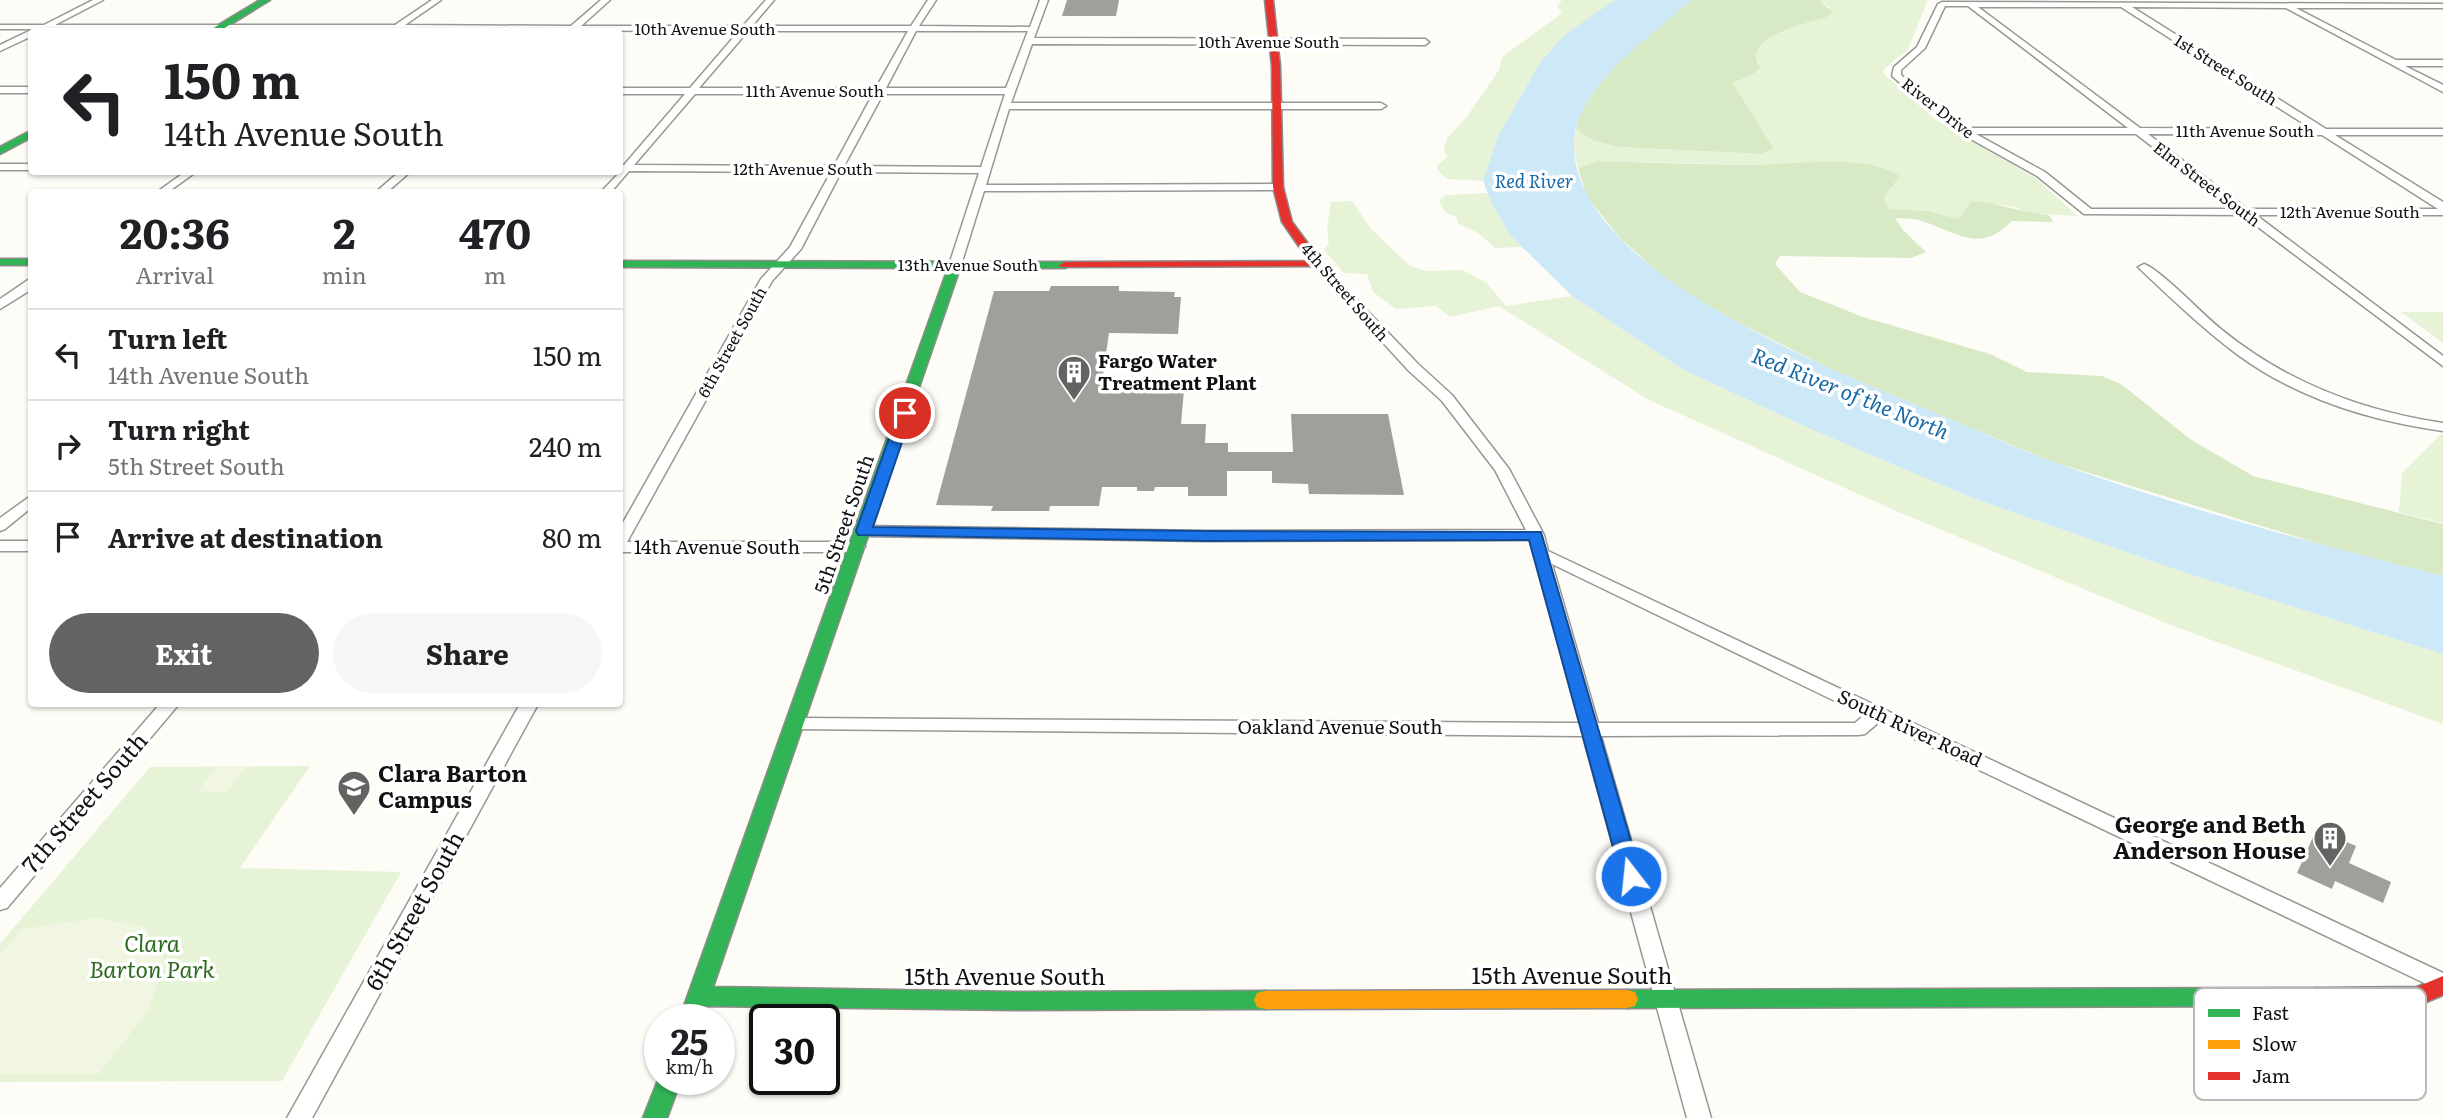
<!DOCTYPE html>
<html lang="en">
<head>
<meta charset="utf-8">
<style>
  body { margin:0; font-family:Literata,serif; background:#f6f6f6; color:#202124; height:100vh; display:flex; flex-direction:column; font-size:26px; white-space:nowrap }
  * { box-sizing:border-box; margin:0 }
  p { font-size:23px; color:#757577 }
  .icon { flex:none; width:38px; height:38px; fill:none; stroke:currentColor; stroke-width:2; stroke-linecap:round; stroke-linejoin:round }
  .map { position:relative; flex:1; overflow:hidden }
  .side { position:absolute; left:28px; top:189px; width:595px; height:518px; display:flex; flex-direction:column; background:#fff; border-radius:7px; box-shadow:0 2px 5px #0004 }
  .side>* { flex:none }
  .banner { position:absolute; left:28px; top:28px; width:595px; height:147px; border-radius:7px; box-shadow:0 2px 5px #0004; background:#fff; color:#202124; overflow:hidden }
  .speed { position:absolute; left:644px; top:1004px; display:flex; gap:14px; font-size:35px; font-weight:700; text-align:center }
  .speed>* { display:grid; place-content:center; width:91px; height:91px; border-radius:50%; background:#fff; box-shadow:0 2px 5px #0004; line-height:1 }
  .speed small { font-size:18px; font-weight:400 }
  .speed .limit { border:4px solid #111; border-radius:10px; background:#fff; color:#111 }
  .pin { position:absolute; display:grid; place-items:center; width:60px; height:60px; color:#fff; margin:-30px; border:4px solid #fff; border-radius:50%; box-shadow:0 2px 7px #0007 }
  .me { position:absolute; width:77px; margin:-38px; rotate:344deg; stroke-linejoin:round; filter:drop-shadow(0 0 5px #0008) }
  .turn { display:flex; align-items:center; gap:24px; height:147px; padding:0 21px; font-size:32px }
  .turn .icon { width:91px; height:91px; stroke-width:2.5 }
  .turn b { display:block; font-size:49px; line-height:60px }
  .eta { display:flex; justify-content:space-evenly; align-items:center; height:119px; text-align:center }
  .eta b { font-size:42px; font-weight:700; line-height:49px }
  .cta { display:flex; gap:14px; margin-top:auto; padding:14px 21px }
  .cta a { flex:1; height:80px; border-radius:42px; background:#646362; color:#fff; font-size:28px; font-weight:700; line-height:80px; text-align:center }
  .cta a+a { background:#f6f6f6; color:#202124 }
  ul { padding:0; list-style:none }
  li { display:flex; align-items:center; gap:21px; height:91px; padding:0 21px; border-top:2px solid #e0e0e0 }
  li div { flex:1 }
  li b { display:block; font-size:26px }
  li em { font-style:normal }
  .map>svg:first-child { display:block }
</style>
</head>
<body>
<div class="map">
<svg width="2443" height="1118" viewBox="0 0 2443 1118">
  <rect width="100%" height="100%" fill="#fdfcf7"/>
  <g fill="#e7f3d7">
    <path d="M 1562,0 L 1615,0 L 1541,61 L 1497,138 L 1483,181 L 1447,179 L 1437,169 L 1437,165 L 1447,157 L 1444,149 L 1447,138 L 1466,118 L 1499,70 L 1502,57 L 1558,16 L 1562,11 L 1557,6 Z"/>
    <path d="M 1820,0 L 1928,0 L 1908,49 L 1883,70 L 1884,74 L 1936,120 L 2034,177 L 2078,216 L 2024,213 L 2016,207 L 1971,201 L 1959,219 L 1927,211 L 1888,209 L 1884,197 L 1899,175 L 1858,164 L 1761,165 L 1598,161 L 1578,168 L 1573,146 L 1576,129 L 1594,141 L 1619,147 L 1762,154 L 1772,148 L 1733,83 L 1754,74 L 1760,67 C 1742,35 1807,23 1827,17 L 1829,7 Z"/>
    <path d="M 1488,193 L 1510,234 L 1525,247 L 1495,248 L 1478,233 L 1459,224 L 1456,217 L 1445,212 L 1439,200 L 1446,195 Z"/>
    <path d="M 1352,201 L 1371,229 L 1410,266 L 1426,271 L 1462,270 L 1487,283 L 1506,306 L 1572,296 L 1682,369 L 1815,431 L 1970,497 L 2180,571 L 2443,654 L 2443,724 L 2173,626 L 1896,511 L 1649,400 L 1499,306 L 1450,317 L 1436,306 L 1396,309 L 1373,292 L 1367,274 L 1344,273 L 1324,250 L 1329,244 L 1327,228 L 1331,202 Z"/>
    <path d="M 2401,312 L 2443,312 L 2443,343 Z"/>
    <path d="M 2441,434 L 2443,434 L 2443,523 L 2399,512 L 2402,473 Z"/>
    <path d="M 310,766 L 240,868 L 401,872 L 282,1081 L 0,1082 L 0,944 L 150,767 Z"/>
  </g>
  <g fill="#d8eac5">
    <path d="M 1691,0 L 1820,0 L 1833,13 L 1827,17 C 1809,23 1740,36 1760,67 L 1754,74 L 1733,83 L 1773,148 L 1762,154 L 1619,147 L 1594,141 L 1576,129 C 1579,102 1620,60 1639,41 C 1655,26 1675,15 1691,0 Z"/>
    <path d="M 1598,161 C 1651,163 1703,164 1755,165 C 1796,165 1865,153 1900,176 L 1884,197 L 1889,209 L 1927,211 L 1959,219 L 1971,201 C 1999,203 2022,213 2049,215 L 2053,222 L 2012,221 C 1980,254 1958,233 1922,221 C 1914,218 1904,219 1895,218 L 1903,230 L 1926,252 L 1911,258 L 1780,256 L 1775,264 L 1800,292 L 1863,317 L 1990,354 L 2027,372 L 2102,376 L 2121,384 L 2190,439 L 2253,476 L 2443,524 L 2443,576 L 2336,549 L 2050,461 L 1835,371 L 1733,320 L 1668,281 L 1619,237 L 1587,197 L 1578,168 Z"/>
  </g>
  <g fill="#f0f6e1">
    <path d="M 217,767 L 246,767 L 226,793 L 197,792 Z"/>
    <path d="M 96,918 L 145,927 L 165,962 L 148,1011 L 99,1074 L 0,1075 L 0,955 L 22,929 Z"/>
  </g>
  <path fill="#cde8f7" d="M 1615,0 L 1691,0 C 1652,37 1574,86 1574,145 C 1573,270 1833,370 1929,410 C 1970,427 2010,446 2051,461 C 2179,507 2311,543 2443,576 L 2443,654 L 2180,571 L 1970,497 L 1815,431 L 1682,369 L 1572,296 L 1510,235 L 1492,204 L 1483,181 L 1497,138 L 1541,61 L 1567,33 Z"/>
  <g fill="#a19f9c">
    <path d="M 1067,0 L 1119,0 L 1116,16 L 1062,16 Z"/>
    <path d="M 1051,286 L 1119,286 L 1119,291 L 1175,292 L 1174,297 L 1181,297 L 1178,334 L 1109,333 L 1101,389 L 1184,390 L 1181,424 L 1206,424 L 1205,443 L 1228,443 L 1228,452 L 1293,452 L 1291,414 L 1388,414 L 1404,495 L 1309,494 L 1308,484 L 1272,483 L 1272,471 L 1227,471 L 1227,496 L 1188,496 L 1188,487 L 1155,487 L 1154,491 L 1137,491 L 1137,487 L 1102,487 L 1099,506 L 1050,506 L 1049,511 L 991,511 L 993,506 L 936,505 L 994,291 L 1049,291 Z"/>
    <path d="M 2332,827 L 2342,840 L 2356,846 L 2349,863 L 2391,882 L 2383,903 L 2335,881 L 2332,889 L 2297,873 L 2317,828 Z"/>
  </g>
  <g fill="none" stroke-linecap="round" stroke-linejoin="round">
    <defs>
      <g id="street">
        <path d="M 93,0 L 103,0 L 55,25 L 395,25 L 432,0 L 441,0 L 405,25 L 571,26 L 601,0 L 610,0 L 581,26 L 743,26 L 766,0 L 774,0 L 752,26 L 911,26 L 928,0 L 936,0 L 919,26 L 1030,27 L 1040,0 L 1048,0 L 1034,38 L 1425,39 L 1429,42 L 1425,45 L 1032,44 L 1011,103 L 1381,103 L 1386,106 L 1381,109 L 1009,109 L 986,185 L 1278,184 L 1283,187 L 1278,190 L 984,191 L 961,265 L 955,268 L 949,265 L 979,173 L 841,172 L 801,249 L 772,281 L 627,542 L 857,542 L 865,547 L 857,552 L 620,552 L 620,528 L 761,279 L 790,247 L 831,172 L 629,171 L 611,192 L 601,192 L 620,172 L 620,165 L 624,165 L 685,94 L 620,94 L 620,88 L 690,88 L 739,31 L 0,29 L 0,25 L 44,25 ZM 748,31 L 908,31 L 876,88 L 699,88 ZM 916,31 L 1028,31 L 1006,88 L 886,88 ZM 695,94 L 873,94 L 834,166 L 634,165 ZM 883,94 L 1005,94 L 981,167 L 844,166 Z"/>
        <path d="M 1942,2 L 2443,4 L 2443,8 L 2296,8 L 2396,60 L 2443,60 L 2443,66 L 2405,66 L 2443,85 L 2443,92 L 2286,8 L 2132,7 L 2326,129 L 2443,129 L 2443,135 L 2335,135 L 2443,202 L 2443,215 L 2256,215 L 2443,356 L 2443,366 L 2242,215 L 2084,214 L 2037,176 L 1960,133 L 1892,76 L 1894,67 L 1917,47 L 1938,4 ZM 1945,6 L 1968,6 L 2128,128 L 1965,128 L 1901,75 L 1901,70 L 1925,48 ZM 1978,7 L 2121,7 L 2312,129 L 2140,128 ZM 1976,134 L 2136,134 L 2233,209 L 2091,209 L 2045,172 ZM 2148,134 L 2322,135 L 2438,209 L 2247,209 Z"/>
        <path d="M 29,31 L 35,32 L 32,32 L 32,36 L 0,51 L 0,45 Z"/>
        <rect x="0" y="87" width="32" height="6"/>
        <rect x="0" y="164" width="32" height="6"/>
        <path d="M 185,172 L 196,172 L 168,192 L 157,192 Z"/>
        <path d="M 399,172 L 410,172 L 387,192 L 376,192 Z"/>
        <path d="M 1317,261 L 1321,262 L 1418,364 L 1452,395 L 1509,469 L 1544,535 L 1548,551 L 2443,973 L 2443,992 L 1879,722 L 1865,734 L 1859,735 L 1601,736 L 1711,1118 L 1687,1118 L 1583,736 L 790,729 L 787,724 L 790,719 L 796,718 L 1580,723 L 1530,540 L 1206,541 L 863,536 L 855,531 L 863,526 L 1206,531 L 1526,530 L 1495,470 L 1442,401 L 1408,370 L 1313,266 L 1313,262 ZM 1552,564 L 1864,715 L 1855,723 L 1598,723 Z"/>
        <path d="M 2144,264 C 2161,270 2204,316 2222,330 C 2286,382 2362,411 2443,423 L 2443,431 C 2370,421 2297,398 2238,355 C 2203,329 2172,299 2140,269 L 2138,267 Z"/>
        <path d="M 28,280 L 32,280 L 32,289 L 0,309 L 0,299 Z"/>
        <path d="M 32,495 L 32,507 L 5,529 L 0,531 L 0,518 Z"/>
        <rect x="0" y="541" width="32" height="10"/>
        <path d="M 160,704 L 179,704 L 7,908 L 0,910 L 0,888 Z"/>
        <path d="M 520,704 L 538,704 L 312,1118 L 287,1118 Z"/>
      </g>
      <g id="fast">
        <path d="M 260,0 L 270,0 L 218,32 L 207,32 Z"/>
        <path d="M 32,130 L 32,137 L 0,154 L 0,147 Z"/>
        <rect x="0" y="259" width="32" height="6"/>
        <path d="M 620,261 L 1065,262 L 1071,265 L 1065,268 L 960,268 L 713,987 L 1021,992 L 1265,991 L 1273,993 L 1276,1000 L 1273,1007 L 1265,1009 L 1021,1010 L 706,1006 L 701,1020 L 679,1020 L 948,268 L 620,267 Z"/>
        <path d="M 2317,988 L 2325,990 L 2328,997 L 2325,1004 L 2317,1006 L 1627,1008 L 1619,1006 L 1616,999 L 1619,992 L 1627,990 Z"/>
        <path d="M 660,1075 L 660,1080 L 681,1080 L 667,1118 L 643,1118 Z"/>
      </g>
      <path id="slow" d="M 1627,990 L 1635,992 L 1638,999 L 1635,1006 L 1627,1008 L 1265,1009 L 1257,1007 L 1254,1000 L 1257,993 L 1265,991 Z"/>
      <g id="jam">
        <path d="M 1265,0 L 1273,0 L 1280,66 L 1283,187 L 1292,222 L 1323,264 L 1321,266 L 1061,267 L 1059,265 L 1065,262 L 1309,261 L 1282,222 L 1273,187 L 1272,66 Z"/>
        <path d="M 2443,976 L 2443,995 L 2419,1005 L 2317,1006 L 2309,1004 L 2306,997 L 2309,990 L 2317,988 L 2417,987 Z"/>
      </g>
    </defs>
    <use href="#street" stroke="#979795" stroke-width="3"/>
    <use href="#fast" stroke="#8e8d8b" stroke-width="3"/>
    <use href="#slow" stroke="#8e8d8b" stroke-width="3"/>
    <use href="#jam" stroke="#8e8d8b" stroke-width="3"/>
    <use href="#street" fill="#fffffe" fill-rule="evenodd"/>
    <use href="#fast" fill="#30b455" fill-rule="evenodd"/>
    <use href="#slow" fill="#ff9f0a" fill-rule="evenodd"/>
    <use href="#jam" fill="#e5322d" fill-rule="evenodd"/>
  </g>
  <path fill="#1a73e8" stroke="#114b97" stroke-width="2" d="M 905,409 L 912,413 L 873,527 L 1206,531 L 1541,532 L 1641,876 L 1638,882 L 1631,884 L 1624,882 L 1621,876 L 1529,540 L 1206,541 L 858,535 L 856,531 L 898,413 Z"/>
  <defs>
    <symbol id="building-pin" viewBox="-11 -11 22 30"><path d="M0 17L-7.5 6A9.5 9.5 0 1 1 7.5 6Z" fill="#646362" stroke="#fff"/><path d="M-4-6H4V6H1V3H-1V6H-4ZM-2.5-4.3h1.7v1.8h-1.7ZM.8-4.3h1.7v1.8H.8ZM-2.5-1h1.7V.8h-1.7ZM.8-1h1.7V.8H.8Z" fill="#fff"/></symbol>
    <symbol id="school-pin" viewBox="-11 -11 22 30"><path d="M0 17L-7.5 6A9.5 9.5 0 1 1 7.5 6Z" fill="#646362" stroke="#fff"/><path d="M0-5L7-2L0 1L-7-2ZM-4 1L0 2.5L4 1V4Q0 6-4 4Z" fill="#fff"/></symbol>
  </defs>
  <g fill-rule="evenodd">
    <use href="#building-pin" x="1055" y="353" width="38" height="52"/>
    <use href="#school-pin" x="335" y="768" width="38" height="52"/>
    <use href="#building-pin" x="2311" y="819" width="38" height="52"/>
  </g>
  <g text-anchor="middle" stroke-width="7" stroke-linejoin="round" paint-order="stroke">
    <g font-size="16" fill="#111" stroke="#fff">
      <text x="705" y="35">10th Avenue South</text>
      <text x="1269" y="48">10th Avenue South</text>
      <text transform="translate(2226 70) rotate(32)" y="6">1st Street South</text>
      <text x="815" y="97">11th Avenue South</text>
      <text transform="translate(1938 108) rotate(38)" y="6">River Drive</text>
      <text x="2245" y="137">11th Avenue South</text>
      <text x="803" y="175">12th Avenue South</text>
      <text transform="translate(2207 184) rotate(37)" y="6">Elm Street South</text>
      <text x="2350" y="218">12th Avenue South</text>
      <text x="968" y="271">13th Avenue South</text>
      <text transform="translate(1345 292) rotate(49)" y="6">4th Street South</text>
      <text transform="translate(732 342) rotate(-61)" y="6">6th Street South</text>
    </g>
    <g font-size="18" font-style="italic" fill="#1768a6" stroke="#fff">
      <text x="1534" y="188">Red River</text>
    </g>
    <g font-size="19" font-weight="bold" fill="#111" stroke="#fff" text-anchor="start">
      <text x="1098" y="368">Fargo Water<tspan x="1098" dy="22">Treatment Plant</tspan></text>
    </g>
    <g font-size="19" fill="#111" stroke="#fff">
      <text transform="translate(844 524) rotate(-71)" y="7">5th Street South</text>
      <text x="717" y="554">14th Avenue South</text>
      <text x="1340" y="734">Oakland Avenue South</text>
      <text transform="translate(1910 728) rotate(25)" y="7">South River Road</text>
    </g>
    <g font-size="21" font-style="italic" fill="#1768a6" stroke="#fff">
      <text transform="translate(1850 394) rotate(22)" y="7">Red River of the North</text>
    </g>
    <g font-size="23" font-weight="bold" fill="#111" stroke="#fff" text-anchor="start">
      <text x="378" y="782">Clara Barton<tspan x="378" dy="26">Campus</tspan></text>
      <text x="2306" y="833" text-anchor="end">George and Beth<tspan x="2306" dy="26">Anderson House</tspan></text>
    </g>
    <g font-size="23" fill="#111" stroke="#fff">
      <text transform="translate(85 803) rotate(-49)" y="8">7th Street South</text>
      <text transform="translate(415 911) rotate(-61)" y="8">6th Street South</text>
      <text x="1572" y="984">15th Avenue South</text>
      <text x="1005" y="985">15th Avenue South</text>
    </g>
    <g font-size="23" font-style="italic" fill="#2f6b1f" stroke="#fff">
      <text x="152" y="952">Clara<tspan x="152" dy="26">Barton Park</tspan></text>
    </g>
  </g>
  <rect x="2194" y="988" width="232" height="112" rx="10" fill="#fff" stroke="#b8b8b8" stroke-width="2"/>
  <rect x="2208" y="1009" width="32" height="8" fill="#30b455"/>
  <rect x="2208" y="1040" width="32" height="9" fill="#ff9f0a"/>
  <rect x="2208" y="1072" width="32" height="8" fill="#e5322d"/>
  <g font-size="19" fill="#111">
    <text x="2252" y="1020">Fast</text>
    <text x="2252" y="1051">Slow</text>
    <text x="2252" y="1083">Jam</text>
  </g>
</svg>
<div class="speed"><div>25<small>km/h</small></div><div class="limit">30</div></div>
<div class="pin" style="left:905px;top:413px;background:#d93025"><svg class="icon" aria-label="arrive" viewBox="0 0 24 24"><path d="M6 21V4h12l-3 4 3 4H6"/></svg></div>
<svg class="me" style="left:1631px;top:876px" viewBox="-20 -20 40 40"><circle r="17" fill="#1a73e8" stroke="#fff" stroke-width="3"/><path d="M0-11L8 9 0 5-8 9z" fill="#fff"/></svg>
<div class="banner">
<div class="turn"><svg class="icon" aria-label="left" viewBox="0 0 24 24"><path d="M17 20v-9H6M10 6l-5 5 5 5"/></svg><div><b>150 m</b>14th Avenue South</div></div>
</div>
<section class="side">
<div class="eta">
<div><b>20:36</b><p>Arrival</p></div>
<div><b>2</b><p>min</p></div>
<div><b>470</b><p>m</p></div>
</div>
<ul>
<li><svg class="icon" aria-label="left" viewBox="0 0 24 24"><path d="M17 20v-9H6M10 6l-5 5 5 5"/></svg><div><b>Turn left</b><p>14th Avenue South</p></div><em>150 m</em></li>
<li><svg class="icon" aria-label="right" viewBox="0 0 24 24"><path d="M7 20v-9h11M14 6l5 5-5 5"/></svg><div><b>Turn right</b><p>5th Street South</p></div><em>240 m</em></li>
<li><svg class="icon" aria-label="arrive" viewBox="0 0 24 24"><path d="M6 21V4h12l-3 4 3 4H6"/></svg><div><b>Arrive at destination</b></div><em>80 m</em></li>
</ul>
<div class="cta"><a>Exit</a><a>Share</a></div>
</section>
</div>
</body>
</html>
